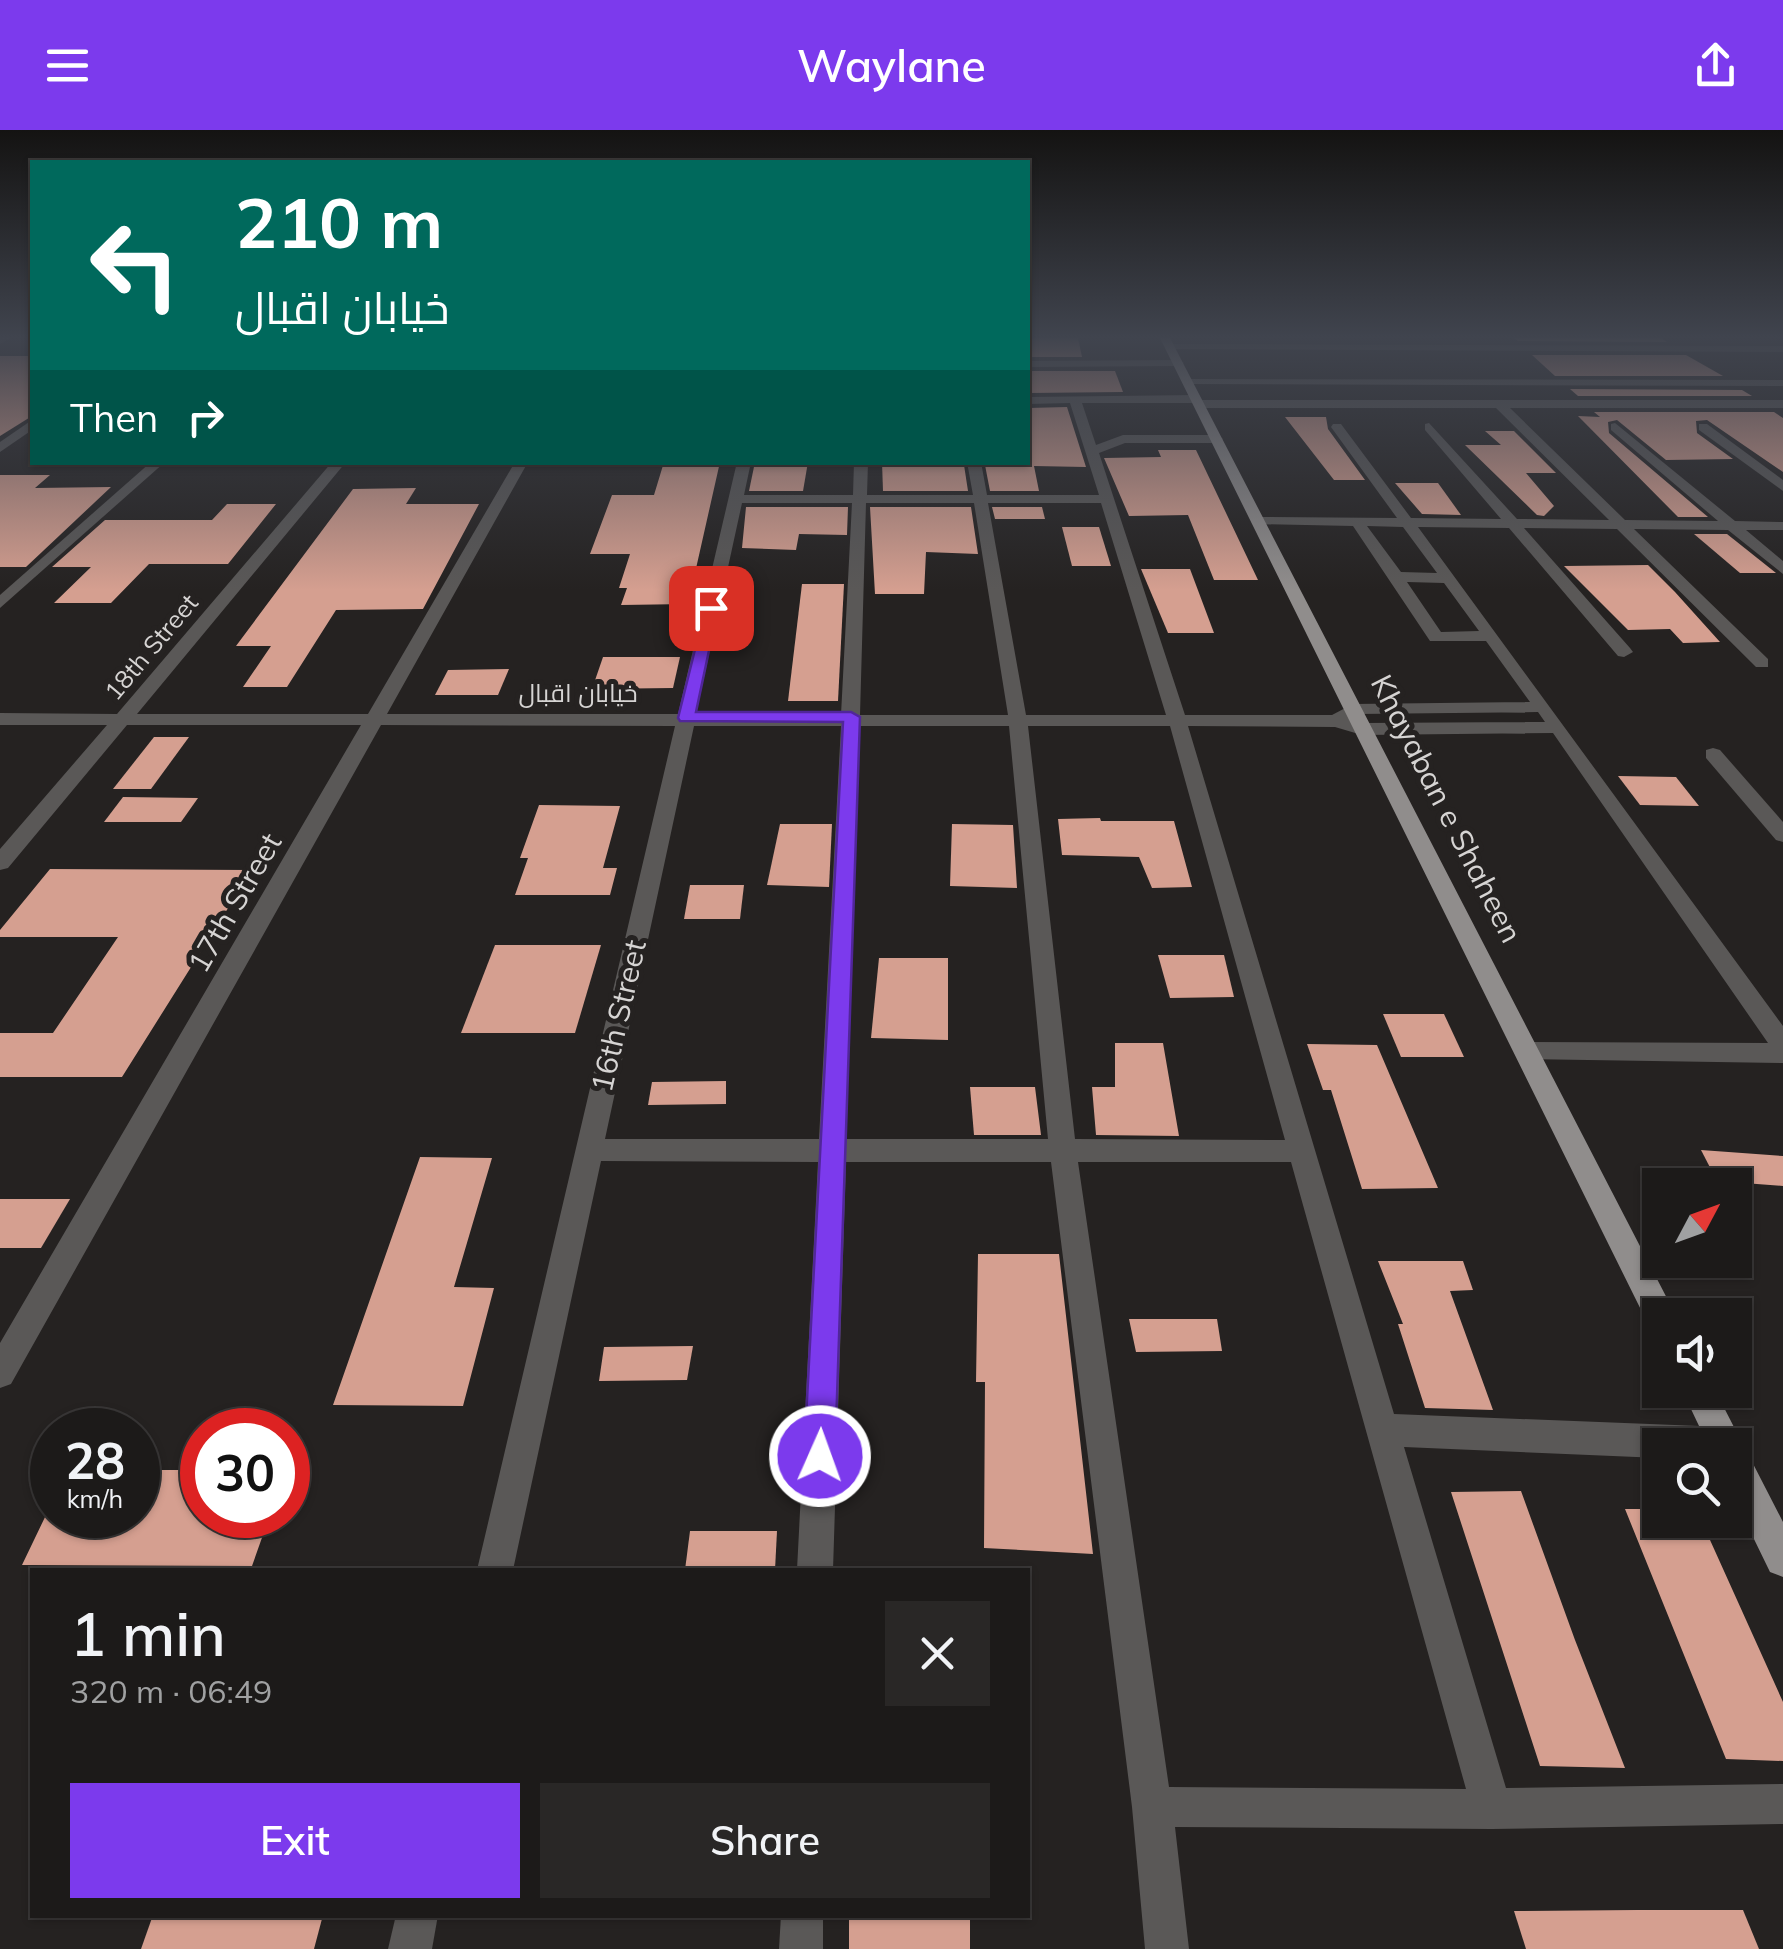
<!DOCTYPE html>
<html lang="en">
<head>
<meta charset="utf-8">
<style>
  body { margin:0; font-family:Mulish,Cairo,sans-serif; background:#292726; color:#f1f3f6; height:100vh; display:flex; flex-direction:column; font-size:38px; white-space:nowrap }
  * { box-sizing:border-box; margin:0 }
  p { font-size:32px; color:#a0a1a2 }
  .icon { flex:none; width:55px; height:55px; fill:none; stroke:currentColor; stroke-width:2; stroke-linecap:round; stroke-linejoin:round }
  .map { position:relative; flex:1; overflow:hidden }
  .drawer { position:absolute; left:30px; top:1438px; width:1000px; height:350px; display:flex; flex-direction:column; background:#1c1a19; border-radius:0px; box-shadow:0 2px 8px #0004,0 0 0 2px #3a3838 }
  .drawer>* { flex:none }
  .guide { position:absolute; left:30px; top:30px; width:1000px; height:305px; border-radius:0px; box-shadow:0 2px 8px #0004,0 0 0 2px #3a3838; background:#00695c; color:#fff; overflow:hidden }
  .needle { width:65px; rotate:49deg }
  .tools { position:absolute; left:1642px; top:1038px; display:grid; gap:20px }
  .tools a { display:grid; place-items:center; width:110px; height:110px; border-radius:0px; background:#1c1a19; box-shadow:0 2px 8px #0004,0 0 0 2px #3a3838; font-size:50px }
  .speed { position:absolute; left:30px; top:1278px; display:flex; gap:20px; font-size:50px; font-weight:700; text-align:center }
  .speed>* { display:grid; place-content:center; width:130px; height:130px; border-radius:50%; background:#1c1a19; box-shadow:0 2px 8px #0004,0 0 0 2px #3a3838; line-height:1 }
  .speed small { font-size:25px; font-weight:400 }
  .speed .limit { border:15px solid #d22; background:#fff; color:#111 }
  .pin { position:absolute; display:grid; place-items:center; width:85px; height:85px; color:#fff; margin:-42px; border-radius:20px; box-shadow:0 5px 15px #0006 }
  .me { position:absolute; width:110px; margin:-55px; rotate:2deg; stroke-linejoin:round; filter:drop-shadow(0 0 8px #0008) }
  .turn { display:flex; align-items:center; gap:35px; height:210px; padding:0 40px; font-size:45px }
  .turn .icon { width:130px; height:130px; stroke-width:2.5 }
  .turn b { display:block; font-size:70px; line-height:85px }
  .then { display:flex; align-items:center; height:95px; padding:0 40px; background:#0003; gap:20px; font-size:38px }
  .round { display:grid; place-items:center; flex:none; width:105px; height:105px; border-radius:0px; background:#292726 }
  .headline { display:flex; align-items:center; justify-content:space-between; height:170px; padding:0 40px }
  h1 { font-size:60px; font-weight:600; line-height:75px }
  .cta { display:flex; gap:20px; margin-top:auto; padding:20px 40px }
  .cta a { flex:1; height:115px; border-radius:0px; background:#7c3aed; color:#fff; font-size:40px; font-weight:600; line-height:115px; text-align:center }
  .cta a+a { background:#292726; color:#f1f3f6 }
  header { display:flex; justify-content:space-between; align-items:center; height:130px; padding:0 40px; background:#7c3aed; color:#fff; font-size:45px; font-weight:600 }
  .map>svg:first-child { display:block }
</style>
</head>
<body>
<header><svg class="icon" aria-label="menu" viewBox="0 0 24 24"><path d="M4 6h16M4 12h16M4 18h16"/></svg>Waylane<svg class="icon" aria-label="share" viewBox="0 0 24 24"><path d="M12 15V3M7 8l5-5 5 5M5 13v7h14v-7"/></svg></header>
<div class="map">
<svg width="1783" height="1819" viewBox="0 0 1783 1819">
  <rect width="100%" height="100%" fill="#252221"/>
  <g fill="#d59f90">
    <path d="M 1511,206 L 1658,206 L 1667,212 L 1518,211 Z"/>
    <path d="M 1028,207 L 1078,208 L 1082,227 L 1028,227 Z"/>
    <path d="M 1532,225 L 1686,225 L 1723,246 L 1555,246 Z"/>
    <path d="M 0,226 L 32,226 L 32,286 L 0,306 Z"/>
    <path d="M 1028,241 L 1115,241 L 1123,262 L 1028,263 Z"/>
    <path d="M 1570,259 L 1742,260 L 1752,266 L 1578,266 Z"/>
    <path d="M 1067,277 L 1086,337 L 1034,336 L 1039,361 L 990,361 L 985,335 L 1028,332 L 1028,278 Z"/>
    <path d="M 1594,282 L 1774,282 L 1783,288 L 1783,342 L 1707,290 L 1696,291 L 1697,303 L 1733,329 L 1666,330 L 1617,290 L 1608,292 L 1609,303 L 1708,387 L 1678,387 L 1578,286 L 1600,287 Z"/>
    <path d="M 1285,287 L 1326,287 L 1328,299 L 1365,350 L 1334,350 Z"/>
    <path d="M 1485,301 L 1514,301 L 1556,343 L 1526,343 L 1554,376 L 1544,386 L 1537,385 L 1465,315 L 1501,315 Z"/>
    <path d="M 1158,320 L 1196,320 L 1258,450 L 1214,450 L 1188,385 L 1129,386 L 1104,328 L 1161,327 Z"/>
    <path d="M 664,332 L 720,332 L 688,474 L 621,475 L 627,458 L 619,458 L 630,424 L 590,424 L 612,365 L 654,365 Z"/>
    <path d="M 755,332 L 808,332 L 803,361 L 749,361 Z"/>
    <path d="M 882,332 L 964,335 L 968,361 L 883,361 Z"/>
    <path d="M 0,345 L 50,345 L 35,358 L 111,357 L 26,437 L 0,437 Z"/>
    <path d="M 1395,353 L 1438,353 L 1461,385 L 1422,384 Z"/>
    <path d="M 416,358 L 406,374 L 479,374 L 423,479 L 336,480 L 287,557 L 243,557 L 271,516 L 236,516 L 353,359 Z"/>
    <path d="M 227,374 L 276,374 L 228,434 L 149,434 L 111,473 L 54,473 L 91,437 L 52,437 L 105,390 L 212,390 Z"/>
    <path d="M 746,377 L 848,377 L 847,405 L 799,404 L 796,420 L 742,418 Z"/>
    <path d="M 870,377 L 971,377 L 978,424 L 926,422 L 924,464 L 875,464 Z"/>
    <path d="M 992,377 L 1042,377 L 1045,389 L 995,389 Z"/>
    <path d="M 1062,397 L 1099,397 L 1111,436 L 1072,436 Z"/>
    <path d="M 1694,404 L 1727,404 L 1776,443 L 1740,443 Z"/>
    <path d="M 1648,435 L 1675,462 L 1720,512 L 1683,513 L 1670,499 L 1628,500 L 1564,436 Z"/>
    <path d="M 1141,439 L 1190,439 L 1214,503 L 1168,503 Z"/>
    <path d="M 802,454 L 844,454 L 838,571 L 788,571 Z"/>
    <path d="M 603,527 L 680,527 L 673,558 L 592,559 Z"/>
    <path d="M 509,539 L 498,565 L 435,565 L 448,540 Z"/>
    <path d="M 154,607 L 189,607 L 151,659 L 113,659 Z"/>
    <path d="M 1618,646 L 1676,647 L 1699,676 L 1640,675 Z"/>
    <path d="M 123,667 L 198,668 L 181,692 L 104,692 Z"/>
    <path d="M 539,675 L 620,676 L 603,738 L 617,738 L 610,765 L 515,765 L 528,728 L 520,728 Z"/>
    <path d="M 1100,688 L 1101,691 L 1174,691 L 1192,757 L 1152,758 L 1139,727 L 1062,725 L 1058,689 Z"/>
    <path d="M 780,694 L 832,694 L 829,757 L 767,755 Z"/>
    <path d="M 952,694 L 1013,695 L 1017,758 L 950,756 Z"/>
    <path d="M 50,739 L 252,740 L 122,947 L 0,947 L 0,903 L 53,903 L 118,807 L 0,807 L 0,800 Z"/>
    <path d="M 690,755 L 744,755 L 740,789 L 684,789 Z"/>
    <path d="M 495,815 L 601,815 L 575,903 L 461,903 Z"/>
    <path d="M 1158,825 L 1224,825 L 1234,867 L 1170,868 Z"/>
    <path d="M 879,828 L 948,828 L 948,910 L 871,908 Z"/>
    <path d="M 1383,884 L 1444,884 L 1464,927 L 1401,927 Z"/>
    <path d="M 1115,913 L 1163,913 L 1179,1006 L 1096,1005 L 1092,957 L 1115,957 Z"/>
    <path d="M 1307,914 L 1377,915 L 1438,1058 L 1362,1059 L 1331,960 L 1323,960 Z"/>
    <path d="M 726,951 L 726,974 L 648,975 L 652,952 Z"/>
    <path d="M 970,957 L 1035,957 L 1041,1005 L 974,1005 Z"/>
    <path d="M 1701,1020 L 1783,1026 L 1783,1056 L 1717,1051 Z"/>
    <path d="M 420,1027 L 492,1028 L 454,1157 L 494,1158 L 463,1276 L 333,1275 Z"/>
    <path d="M 0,1069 L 70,1069 L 41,1118 L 0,1118 Z"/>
    <path d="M 978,1124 L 1059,1124 L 1093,1424 L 984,1418 L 985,1252 L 976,1252 Z"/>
    <path d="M 1378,1131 L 1463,1131 L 1473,1160 L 1450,1161 L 1493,1280 L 1425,1278 L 1398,1194 L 1403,1194 Z"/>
    <path d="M 1129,1189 L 1217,1189 L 1222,1221 L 1136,1222 Z"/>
    <path d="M 693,1216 L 687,1250 L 599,1251 L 604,1217 Z"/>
    <path d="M 138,1340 L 202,1340 L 202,1385 L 270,1385 L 252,1436 L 22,1435 L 46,1385 L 138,1385 Z"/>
    <path d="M 1521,1361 L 1575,1510 L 1625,1638 L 1540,1636 L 1451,1362 Z"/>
    <path d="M 1625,1379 L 1660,1379 L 1660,1390 L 1701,1390 L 1783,1572 L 1783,1631 L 1726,1629 Z"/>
    <path d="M 690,1401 L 777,1401 L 775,1440 L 685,1440 Z"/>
    <path d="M 1637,1780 L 1743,1780 L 1759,1819 L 1526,1819 L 1514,1781 Z"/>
    <path d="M 153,1785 L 323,1785 L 314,1819 L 141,1819 Z"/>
    <rect x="849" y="1785" width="121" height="34"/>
  </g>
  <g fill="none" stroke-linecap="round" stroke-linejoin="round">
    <g fill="#5a5857" fill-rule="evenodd">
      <path d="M 14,206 L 0,214 L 0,207 Z"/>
      <path d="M 1170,214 L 1783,216 L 1783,222 L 1166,219 Z"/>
      <path d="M 1028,231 L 1178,230 L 1184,233 L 1178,236 L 1028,237 Z"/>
      <path d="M 1188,249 L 1783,250 L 1783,256 L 1184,254 Z"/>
      <path d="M 1196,265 L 1201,270 L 1783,270 L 1783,278 L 1510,278 L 1625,390 L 1718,391 L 1611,300 L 1611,294 L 1615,293 L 1735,391 L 1783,392 L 1783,400 L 1746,400 L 1783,431 L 1783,444 L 1728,400 L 1634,399 L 1768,529 L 1768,537 L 1756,537 L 1617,399 L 1524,398 L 1630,518 L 1633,522 L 1624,527 L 1618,526 L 1509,398 L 1418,397 L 1783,896 L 1783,933 L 1518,929 L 1514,922 L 1518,915 L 1527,912 L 1768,913 L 1553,603 L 1362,605 L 1335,597 L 1188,596 L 1394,1284 L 1725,1297 L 1737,1302 L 1742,1314 L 1735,1326 L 1735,1315 L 1660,1315 L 1660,1328 L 1404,1317 L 1506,1658 L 1783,1654 L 1783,1694 L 1492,1699 L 1175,1697 L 1189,1819 L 1145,1819 L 1132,1677 L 1051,1032 L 846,1032 L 833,1440 L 797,1440 L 818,1032 L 601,1031 L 513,1440 L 477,1440 L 675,596 L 381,595 L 11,1254 L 0,1258 L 0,1213 L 361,595 L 127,595 L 8,738 L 0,740 L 0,719 L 107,595 L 0,595 L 0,583 L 117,584 L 332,332 L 346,332 L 137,584 L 368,584 L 515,332 L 528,332 L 387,584 L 678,584 L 737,332 L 751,332 L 744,365 L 853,365 L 854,332 L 868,332 L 867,365 L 973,365 L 967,332 L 981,332 L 987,365 L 1099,365 L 1070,273 L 1028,274 L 1028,267 ZM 1082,273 L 1194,273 L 1199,278 L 1496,278 L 1609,390 L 1517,389 L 1429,293 L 1425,294 L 1425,300 L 1501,389 L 1411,388 L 1341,294 L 1333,294 L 1331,297 L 1397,388 L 1258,387 L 1251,391 L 1253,394 L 1353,396 L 1430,511 L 1486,511 L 1530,572 L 1353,574 L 1332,585 L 1185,585 L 1099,323 L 1125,313 L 1217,313 L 1223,309 L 1217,305 L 1123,305 L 1096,315 ZM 742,373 L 852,373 L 841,585 L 696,584 ZM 866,373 L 974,373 L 1008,585 L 860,585 ZM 988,373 L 1101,373 L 1166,585 L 1026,585 ZM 1367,396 L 1403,397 L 1437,443 L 1401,442 ZM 1407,452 L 1444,453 L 1479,501 L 1441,502 ZM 1538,582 L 1545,592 L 1363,593 L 1350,589 L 1357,584 ZM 694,596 L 841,596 L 819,1009 L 605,1009 ZM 859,596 L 1009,596 L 1048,1009 L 846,1009 ZM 1028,596 L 1170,596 L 1285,1010 L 1075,1009 ZM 1078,1032 L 1291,1032 L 1466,1659 L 1169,1657 Z"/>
      <path d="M 32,290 L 32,300 L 0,322 L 0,312 Z"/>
      <path d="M 1699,294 L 1707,294 L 1783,350 L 1783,361 L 1699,300 Z"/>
      <path d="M 151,332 L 165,332 L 0,478 L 0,465 Z"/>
      <path d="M 1713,618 L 1720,620 L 1783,692 L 1783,712 L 1776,710 L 1706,628 L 1706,620 Z"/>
      <path d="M 396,1785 L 438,1785 L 432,1819 L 388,1819 Z"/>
      <path d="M 781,1785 L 823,1785 L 823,1819 L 779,1819 Z"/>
    </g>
    <g fill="#908d8c" fill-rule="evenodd">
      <path d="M 1159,206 L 1169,206 L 1671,1176 L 1675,1185 L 1660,1185 L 1660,1200 L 1649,1196 Z"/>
      <path d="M 1682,1260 L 1715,1260 L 1737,1303 L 1740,1319 L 1747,1322 L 1783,1392 L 1783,1447 L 1770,1442 L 1735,1370 L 1735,1315 L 1708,1315 Z"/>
    </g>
  </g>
  <linearGradient id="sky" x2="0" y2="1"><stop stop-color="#141312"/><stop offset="0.45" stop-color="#40444e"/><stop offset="1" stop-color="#40444e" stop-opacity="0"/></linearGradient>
  <rect width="1783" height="460" fill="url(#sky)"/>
  <path fill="#7c3aed" stroke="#51269a" stroke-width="2.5" d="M 706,475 L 718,478 L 696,582 L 851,582 L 860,587 L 835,1326 L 830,1336 L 820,1341 L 809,1336 L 804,1326 L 843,592 L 680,591 L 678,588 Z"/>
  <g text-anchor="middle" stroke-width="10" stroke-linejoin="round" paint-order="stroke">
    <g font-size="25" fill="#d6d4d3" stroke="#252221">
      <text transform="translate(151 517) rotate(-50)" y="9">18th Street</text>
      <text x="578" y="572">خیابان اقبال</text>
    </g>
    <g font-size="30" fill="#d6d4d3" stroke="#252221">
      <text transform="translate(1446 679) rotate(63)" y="10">Khayaban e Shaheen</text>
      <text transform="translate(235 773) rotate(-60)" y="10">17th Street</text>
      <text transform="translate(619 886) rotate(-77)" y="10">16th Street</text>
    </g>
  </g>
</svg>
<div class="tools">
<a><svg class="needle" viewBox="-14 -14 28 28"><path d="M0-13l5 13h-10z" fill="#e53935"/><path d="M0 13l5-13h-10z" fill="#a0a1a2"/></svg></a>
<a><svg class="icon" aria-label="sound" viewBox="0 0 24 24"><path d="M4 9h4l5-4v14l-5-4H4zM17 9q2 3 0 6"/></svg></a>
<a><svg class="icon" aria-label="search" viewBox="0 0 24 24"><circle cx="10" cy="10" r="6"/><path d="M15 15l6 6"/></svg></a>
</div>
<div class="speed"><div>28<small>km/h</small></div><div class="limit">30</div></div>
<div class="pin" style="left:711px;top:478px;background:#d93025"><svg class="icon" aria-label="arrive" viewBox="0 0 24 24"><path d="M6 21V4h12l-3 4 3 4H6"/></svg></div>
<svg class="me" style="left:820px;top:1326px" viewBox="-20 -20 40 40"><circle r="17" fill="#7c3aed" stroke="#fff" stroke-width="3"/><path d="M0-11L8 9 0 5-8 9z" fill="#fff"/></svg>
<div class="guide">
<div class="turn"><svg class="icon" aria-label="left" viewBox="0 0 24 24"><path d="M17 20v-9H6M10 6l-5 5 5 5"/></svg><div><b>210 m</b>خیابان اقبال</div></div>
<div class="then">Then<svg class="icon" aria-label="right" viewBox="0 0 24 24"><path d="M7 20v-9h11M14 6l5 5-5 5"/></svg></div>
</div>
<section class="drawer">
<div class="headline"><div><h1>1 min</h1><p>320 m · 06:49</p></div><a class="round"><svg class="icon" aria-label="close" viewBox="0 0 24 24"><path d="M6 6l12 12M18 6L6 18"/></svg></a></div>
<div class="cta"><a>Exit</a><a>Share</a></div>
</section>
</div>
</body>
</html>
